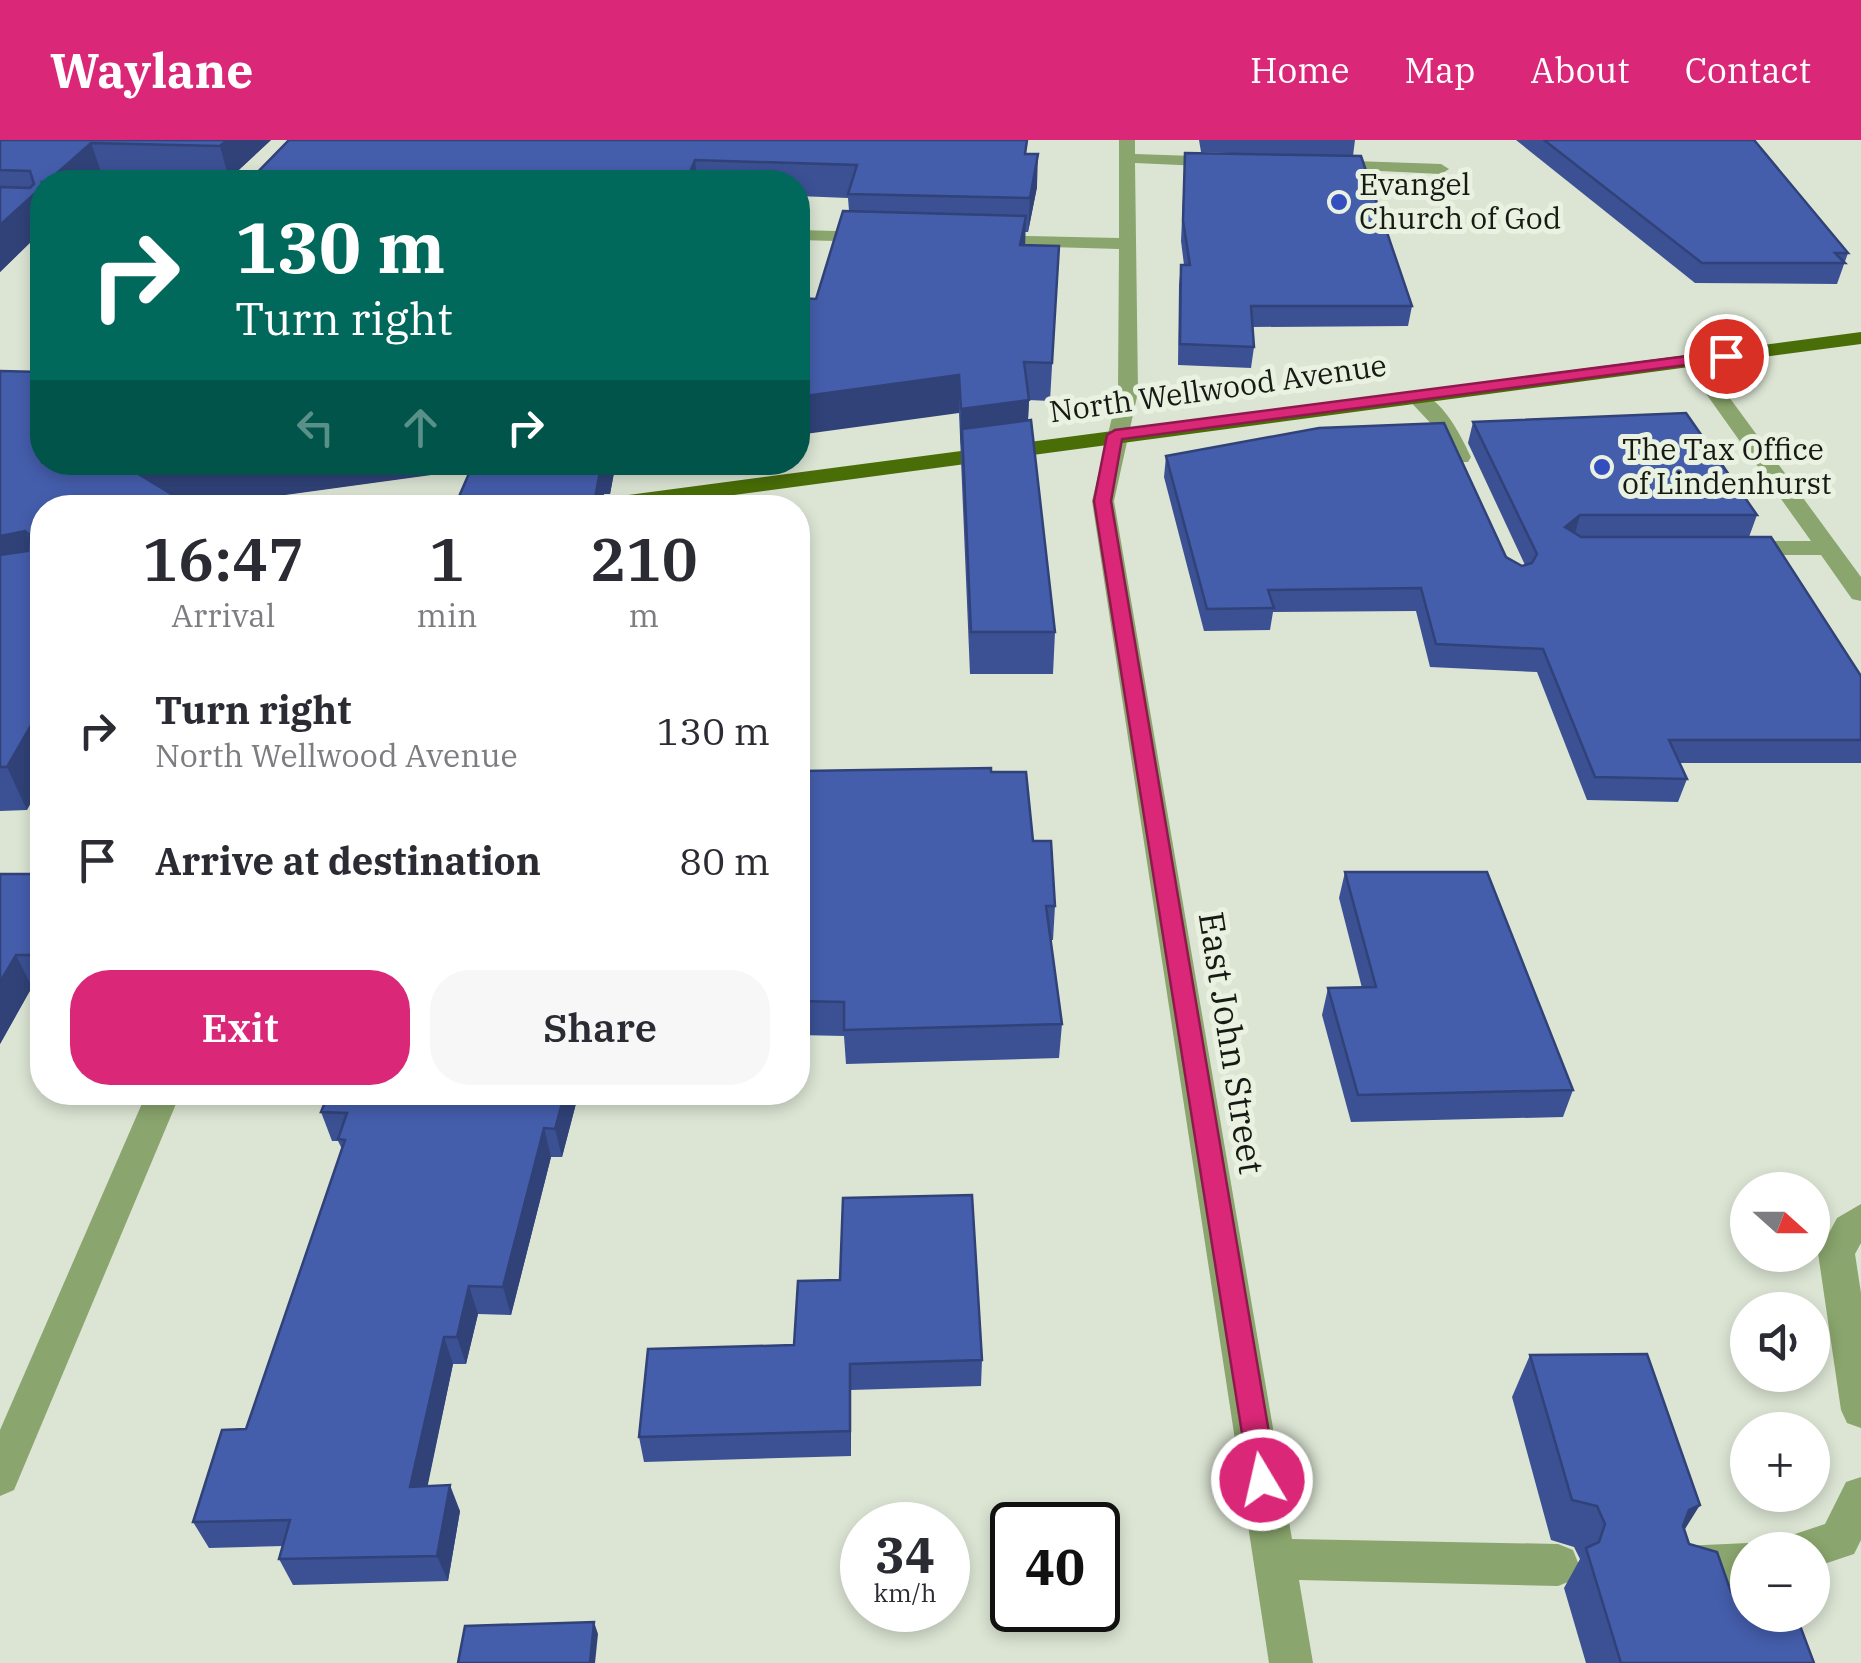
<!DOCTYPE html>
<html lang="en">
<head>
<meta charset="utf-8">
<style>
  body { margin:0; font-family:"IBM Plex Serif",serif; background:#f7f7f7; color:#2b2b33; height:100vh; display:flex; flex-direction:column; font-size:38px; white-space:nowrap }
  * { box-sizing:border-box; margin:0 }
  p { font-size:32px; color:#7c7c81 }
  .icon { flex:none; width:55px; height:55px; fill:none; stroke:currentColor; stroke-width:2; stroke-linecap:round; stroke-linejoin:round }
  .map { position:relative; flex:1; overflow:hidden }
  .side { position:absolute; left:30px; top:355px; width:780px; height:610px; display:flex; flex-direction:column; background:#fff; border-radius:40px; box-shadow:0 5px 15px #0003 }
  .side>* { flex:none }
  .guide { position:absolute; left:30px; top:30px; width:780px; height:305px; border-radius:40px; box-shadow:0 5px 15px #0003; background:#00695c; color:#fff; overflow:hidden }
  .needle { width:65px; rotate:111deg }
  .controls { position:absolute; left:1730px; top:1032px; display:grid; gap:20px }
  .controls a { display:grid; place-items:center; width:100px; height:100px; border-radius:50%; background:#fff; box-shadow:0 5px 15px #0003; font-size:50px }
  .speed { position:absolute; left:840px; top:1362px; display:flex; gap:20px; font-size:50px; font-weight:700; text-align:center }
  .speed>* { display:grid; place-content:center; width:130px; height:130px; border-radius:50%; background:#fff; box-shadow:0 5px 15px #0003; line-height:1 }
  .speed small { font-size:25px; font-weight:400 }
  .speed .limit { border:5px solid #111; border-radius:15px; background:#fff; color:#111 }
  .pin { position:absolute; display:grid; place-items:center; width:85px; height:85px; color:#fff; margin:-42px; border:5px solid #fff; border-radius:50%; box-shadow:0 2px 10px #0007 }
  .me { position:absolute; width:110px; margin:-55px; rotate:351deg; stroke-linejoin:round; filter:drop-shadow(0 0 8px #0008) }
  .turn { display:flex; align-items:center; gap:35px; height:210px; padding:0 40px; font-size:45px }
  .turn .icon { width:130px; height:130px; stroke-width:2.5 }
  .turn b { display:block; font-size:70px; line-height:85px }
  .lanes { display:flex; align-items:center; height:95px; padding:0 40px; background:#0003; justify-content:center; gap:50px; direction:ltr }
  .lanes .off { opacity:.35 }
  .eta { display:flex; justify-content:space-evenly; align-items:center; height:170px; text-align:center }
  .eta b { font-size:60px; font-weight:600; line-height:70px }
  .primary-button { display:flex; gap:20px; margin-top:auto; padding:20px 40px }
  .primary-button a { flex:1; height:115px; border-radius:40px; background:#db2777; color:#fff; font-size:40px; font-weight:600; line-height:115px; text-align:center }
  .primary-button a+a { background:#f7f7f7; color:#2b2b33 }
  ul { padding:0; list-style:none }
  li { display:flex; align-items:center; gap:30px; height:130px; padding:0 40px }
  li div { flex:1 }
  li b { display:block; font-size:38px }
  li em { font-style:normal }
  header { display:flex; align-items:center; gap:60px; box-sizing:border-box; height:140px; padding:0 50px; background:#db2777; color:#fff }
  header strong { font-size:48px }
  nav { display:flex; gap:55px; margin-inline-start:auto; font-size:35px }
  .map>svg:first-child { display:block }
</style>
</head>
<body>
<header>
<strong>Waylane</strong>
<nav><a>Home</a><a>Map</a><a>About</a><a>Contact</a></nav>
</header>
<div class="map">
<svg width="1861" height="1523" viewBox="0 0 1861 1523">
  <rect width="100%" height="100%" fill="#dce5d4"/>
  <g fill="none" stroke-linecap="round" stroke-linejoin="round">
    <g fill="#8aa56d" fill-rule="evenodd">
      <path d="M 1119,0 L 1135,0 L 1135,14 L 1224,17 L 1232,22 L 1224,27 L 1135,23 L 1138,252 L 1114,361 L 1292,1399 L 1558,1404 L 1573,1410 L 1579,1425 L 1573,1440 L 1558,1446 L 1299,1440 L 1313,1523 L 1269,1523 L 1092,361 L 1118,252 L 1119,109 L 985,105 L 976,100 L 985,95 L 1119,98 Z"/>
      <path d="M 1325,20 L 1441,24 L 1449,29 L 1441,34 L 1319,28 L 1319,22 Z"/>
      <path d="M 798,90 L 874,92 L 883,97 L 874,102 L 798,100 Z"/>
      <path d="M 1692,214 L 1699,216 L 1861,437 L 1861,461 L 1852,459 L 1821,415 L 1736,415 L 1724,408 L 1736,401 L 1811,401 L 1682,220 Z"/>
      <path d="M 1415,250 C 1443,259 1459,292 1471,317 L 1468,322 L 1452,322 L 1437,290 L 1405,256 Z"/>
      <path d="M 147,952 L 181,952 L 14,1350 L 0,1356 L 0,1290 Z"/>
      <path d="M 1861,1064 L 1861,1103 L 1855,1114 L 1861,1153 L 1861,1288 L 1847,1283 L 1841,1270 L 1818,1113 L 1837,1078 Z"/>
      <path d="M 1861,1337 L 1861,1400 L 1854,1414 L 1812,1428 L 1812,1410 L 1783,1410 L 1789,1396 L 1825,1384 L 1846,1342 Z"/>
      <path d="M 1748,1403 L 1763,1410 L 1748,1410 L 1748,1445 L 1682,1448 L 1667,1442 L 1661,1427 L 1667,1412 L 1682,1406 Z"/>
    </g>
    <path fill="#496e07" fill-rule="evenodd" d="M 1861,192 L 1861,204 L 637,368 L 572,368 L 583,361 Z"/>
  </g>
  <g fill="#3b5194">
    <path d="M 0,0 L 271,0 L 229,39 L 102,35 L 94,42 L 42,42 L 42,91 L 0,132 Z"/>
    <path d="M 289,0 L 1028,14 L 1037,47 L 1028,92 L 1025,92 L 1025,105 L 1059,106 L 1050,261 L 1029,260 L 1028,281 L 1055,492 L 1053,534 L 970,534 L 959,273 L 816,159 L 849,71 L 848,58 L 798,56 L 798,42 L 248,42 Z"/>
    <path d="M 1199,0 L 1355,0 L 1353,16 L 1412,166 L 1408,186 L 1252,187 L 1254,207 L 1251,228 L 1178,225 L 1179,145 L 1181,125 L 1184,125 L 1181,101 L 1185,13 L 1255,14 L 1201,12 Z"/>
    <path d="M 1516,0 L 1754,0 L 1848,113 L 1837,144 L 1695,143 Z"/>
    <path d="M 0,231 L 616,322 L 610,354 L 604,354 L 605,368 L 454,368 L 471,329 L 193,367 L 42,368 L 27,670 L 0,671 Z"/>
    <path d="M 1473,282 L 1757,375 L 1749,397 L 1861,536 L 1861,623 L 1680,623 L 1687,639 L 1678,662 L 1587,660 L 1537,532 L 1430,527 L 1416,471 L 1273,472 L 1270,490 L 1204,491 L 1164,337 L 1166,316 L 1506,417 L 1522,426 L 1525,425 L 1468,303 Z"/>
    <path d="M 798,576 L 807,608 L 806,631 L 991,632 L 1033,701 L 1055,766 L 1053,800 L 1051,800 L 1062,884 L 1059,918 L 846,924 L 844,896 L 798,895 Z"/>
    <path d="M 1345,732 L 1573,950 L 1563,977 L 1351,982 L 1322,875 L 1328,848 L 1362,848 L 1339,758 Z"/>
    <path d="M 0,734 L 42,734 L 42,847 L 32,847 L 0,904 Z"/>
    <path d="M 329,952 L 579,952 L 562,1017 L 551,1017 L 511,1175 L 478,1174 L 466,1224 L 453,1224 L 427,1346 L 460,1371 L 448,1441 L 293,1445 L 279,1419 L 283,1406 L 209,1408 L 193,1382 L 246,1289 L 342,1009 L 338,1001 L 332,1001 L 321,972 Z"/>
    <path d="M 648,1209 L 982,1220 L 981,1246 L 851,1250 L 851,1316 L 644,1322 L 639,1297 Z"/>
    <path d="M 1530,1215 L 1684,1390 L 1689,1404 L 1731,1452 L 1814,1523 L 1586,1523 L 1564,1448 L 1580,1419 L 1574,1407 L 1551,1400 L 1512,1257 Z"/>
  </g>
  <g fill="#304278">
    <path d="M 227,0 L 271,0 L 229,39 L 220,6 Z"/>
    <path d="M 91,3 L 102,35 L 94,42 L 47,42 Z"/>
    <path d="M 1038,14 L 1037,47 L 1028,92 L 1030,58 Z"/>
    <path d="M 695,20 L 697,42 L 686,42 Z"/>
    <path d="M 42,47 L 42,91 L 0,132 L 0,85 Z"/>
    <path d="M 1026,76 L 1025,110 L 1020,105 Z"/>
    <path d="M 959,235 L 959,273 L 798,295 L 798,257 Z"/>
    <path d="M 1029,260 L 1027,298 L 962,289 L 960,307 L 961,269 Z"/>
    <path d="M 218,322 L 497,322 L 497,326 L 189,368 L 137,333 Z"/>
    <path d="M 570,322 L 616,322 L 610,354 L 603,354 L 605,368 L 593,368 L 582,357 L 562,328 Z"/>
    <path d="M 1580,375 L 1574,397 L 1565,387 Z"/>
    <path d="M 25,391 L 41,431 L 0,440 L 0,396 Z"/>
    <path d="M 42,566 L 42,643 L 27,670 L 7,627 Z"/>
    <path d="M 805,576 L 807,608 L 804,664 L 802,631 Z"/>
    <path d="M 16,815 L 32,847 L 0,904 L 0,842 Z"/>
    <path d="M 565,952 L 579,952 L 562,1017 L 555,989 Z"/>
    <path d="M 544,988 L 551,1017 L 511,1175 L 503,1147 Z"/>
    <path d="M 469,1146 L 478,1174 L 466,1224 L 457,1197 Z"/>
    <path d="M 444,1197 L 453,1224 L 422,1373 L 410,1347 Z"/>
    <path d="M 850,1224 L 851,1250 L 851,1316 L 850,1291 Z"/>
    <path d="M 450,1345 L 460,1371 L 448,1441 L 437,1416 Z"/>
    <path d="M 1700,1365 L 1675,1405 L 1689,1370 Z"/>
    <path d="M 594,1482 L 598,1494 L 595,1523 L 590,1523 Z"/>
  </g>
  <g fill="#455eac" stroke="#304278" stroke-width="2.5">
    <path d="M 0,0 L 227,0 L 220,6 L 91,3 L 47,42 L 42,42 L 42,47 L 0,85 L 0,47 L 30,48 L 34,44 L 30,31 L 0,30 Z"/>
    <path d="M 289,0 L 1027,0 L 1025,14 L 1038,14 L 1030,58 L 848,54 L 857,25 L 695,20 L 686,42 L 248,42 Z"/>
    <path d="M 1544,0 L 1754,0 L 1848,113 L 1835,113 L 1845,123 L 1702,123 Z"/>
    <path d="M 1185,13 L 1361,16 L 1412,166 L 1251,166 L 1254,207 L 1180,204 L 1181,125 L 1190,125 L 1183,81 Z"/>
    <path d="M 843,71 L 1026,76 L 1020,105 L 1059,106 L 1052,223 L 1024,222 L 1029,260 L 961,269 L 959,235 L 798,257 L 798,158 L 816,159 Z"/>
    <path d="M 0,231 L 42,232 L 42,322 L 218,322 L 137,333 L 194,368 L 42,368 L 42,566 L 7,627 L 0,627 L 0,415 L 28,411 L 29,394 L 25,391 L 0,396 Z"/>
    <path d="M 1686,273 L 1757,375 L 1580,375 L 1565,387 L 1581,397 L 1771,397 L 1861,536 L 1861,600 L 1669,600 L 1687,639 L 1595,637 L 1543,509 L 1436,504 L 1421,448 L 1268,450 L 1274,468 L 1207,469 L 1166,316 L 1319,288 L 1444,283 L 1506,417 L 1522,426 L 1532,423 L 1537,414 L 1473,282 Z"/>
    <path d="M 1031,280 L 1055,492 L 971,492 L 962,289 Z"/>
    <path d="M 474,322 L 570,322 L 562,328 L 566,332 L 600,332 L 593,368 L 454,368 Z"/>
    <path d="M 798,576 L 805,576 L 802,631 L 991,628 L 991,632 L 1026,632 L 1033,701 L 1051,701 L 1055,766 L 1046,766 L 1062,884 L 844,890 L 844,862 L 798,861 Z"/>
    <path d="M 1345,732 L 1487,732 L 1573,950 L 1358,955 L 1328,848 L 1376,847 Z"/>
    <path d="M 0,734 L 42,734 L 42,813 L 41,815 L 16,815 L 0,842 Z"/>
    <path d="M 329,952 L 565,952 L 555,989 L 544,988 L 503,1147 L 469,1146 L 457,1197 L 444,1197 L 410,1347 L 450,1345 L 437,1416 L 279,1419 L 290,1380 L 193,1382 L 222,1290 L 246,1289 L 345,1000 L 338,999 L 347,973 L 321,972 Z"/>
    <path d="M 972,1055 L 982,1220 L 850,1224 L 850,1291 L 639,1297 L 648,1209 L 794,1205 L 798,1141 L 840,1140 L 843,1058 Z"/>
    <path d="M 1647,1214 L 1700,1365 L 1689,1370 L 1683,1386 L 1689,1404 L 1717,1412 L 1731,1452 L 1748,1452 L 1748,1475 L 1796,1475 L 1814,1523 L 1621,1523 L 1586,1408 L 1599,1402 L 1605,1384 L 1597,1366 L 1572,1360 L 1530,1215 Z"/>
    <path d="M 594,1482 L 590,1523 L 458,1523 L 465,1486 Z"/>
  </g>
  <path fill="#db2777" stroke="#8e194d" stroke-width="2.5" d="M 1726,211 L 1731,212 L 1731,219 L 1122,299 L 1111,361 L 1277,1340 L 1272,1350 L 1262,1355 L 1251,1350 L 1094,361 L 1107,295 L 1115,290 Z"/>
  <g fill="#334ebf" stroke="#e9f2e1" stroke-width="4">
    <circle cx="1339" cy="62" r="10"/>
    <circle cx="1602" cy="327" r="10"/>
  </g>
  <g text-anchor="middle" stroke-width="10" stroke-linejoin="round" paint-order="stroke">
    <g font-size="30" fill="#171a14" stroke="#e9f2e1" text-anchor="start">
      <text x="1359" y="55">Evangel<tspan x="1359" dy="34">Church of God</tspan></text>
      <text x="1622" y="320">The Tax Office<tspan x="1622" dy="34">of Lindenhurst</tspan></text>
    </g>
    <g font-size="30" fill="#171a14" stroke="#e9f2e1">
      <text transform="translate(1218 249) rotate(-8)" y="10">North Wellwood Avenue</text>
    </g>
    <g font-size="35" fill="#171a14" stroke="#e9f2e1">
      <text transform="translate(1231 903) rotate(81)" y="12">East John Street</text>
    </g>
  </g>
</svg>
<div class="controls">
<a><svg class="needle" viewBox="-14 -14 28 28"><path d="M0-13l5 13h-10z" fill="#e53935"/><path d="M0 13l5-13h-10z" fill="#7c7c81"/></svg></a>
<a><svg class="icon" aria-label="sound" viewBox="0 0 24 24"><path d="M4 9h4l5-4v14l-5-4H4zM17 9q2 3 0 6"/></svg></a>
<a>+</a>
<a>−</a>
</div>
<div class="speed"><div>34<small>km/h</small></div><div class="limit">40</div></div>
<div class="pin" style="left:1726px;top:216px;background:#d93025"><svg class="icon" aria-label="arrive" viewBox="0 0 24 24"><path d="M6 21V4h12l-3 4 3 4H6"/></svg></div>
<svg class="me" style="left:1262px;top:1340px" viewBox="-20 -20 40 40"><circle r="17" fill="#db2777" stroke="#fff" stroke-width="3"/><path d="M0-11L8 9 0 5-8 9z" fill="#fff"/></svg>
<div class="guide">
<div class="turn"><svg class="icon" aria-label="right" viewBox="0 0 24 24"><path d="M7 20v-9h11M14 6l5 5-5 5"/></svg><div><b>130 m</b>Turn right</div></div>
<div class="lanes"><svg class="icon off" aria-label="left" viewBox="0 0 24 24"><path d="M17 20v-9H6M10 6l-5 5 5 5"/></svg><svg class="icon off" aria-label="ahead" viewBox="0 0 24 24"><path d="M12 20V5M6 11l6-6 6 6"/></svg><svg class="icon" aria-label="right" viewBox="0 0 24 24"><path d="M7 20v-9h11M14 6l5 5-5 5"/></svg></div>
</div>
<section class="side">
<div class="eta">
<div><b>16:47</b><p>Arrival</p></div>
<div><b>1</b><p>min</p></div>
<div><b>210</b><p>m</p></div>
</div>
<ul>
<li><svg class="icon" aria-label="right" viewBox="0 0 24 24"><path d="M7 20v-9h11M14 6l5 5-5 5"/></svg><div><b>Turn right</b><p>North Wellwood Avenue</p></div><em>130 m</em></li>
<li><svg class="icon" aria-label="arrive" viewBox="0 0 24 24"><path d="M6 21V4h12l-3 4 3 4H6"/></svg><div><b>Arrive at destination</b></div><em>80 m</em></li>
</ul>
<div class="primary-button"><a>Exit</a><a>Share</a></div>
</section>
</div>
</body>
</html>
